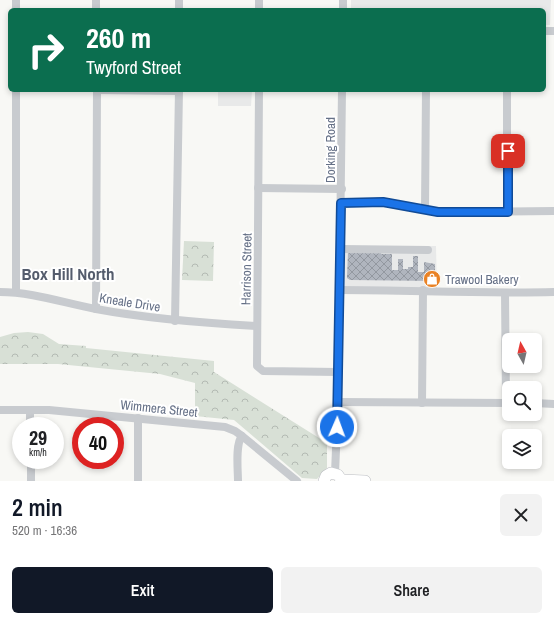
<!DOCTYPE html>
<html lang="en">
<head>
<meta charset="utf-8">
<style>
  body { margin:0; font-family:"Archivo Narrow",sans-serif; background:#f2f2f2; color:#202124; height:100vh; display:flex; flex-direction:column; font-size:15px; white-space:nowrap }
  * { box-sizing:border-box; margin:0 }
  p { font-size:13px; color:#757577 }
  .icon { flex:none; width:22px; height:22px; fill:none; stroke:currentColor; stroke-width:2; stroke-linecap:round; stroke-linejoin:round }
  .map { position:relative; height:481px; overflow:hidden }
  .panel { display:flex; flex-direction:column; background:#fff; flex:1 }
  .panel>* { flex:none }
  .hud { position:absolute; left:8px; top:8px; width:538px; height:84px; border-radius:6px; box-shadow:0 2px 6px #0003; background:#0b6e4f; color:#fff; overflow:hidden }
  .needle { width:26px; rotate:352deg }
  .buttons { position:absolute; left:502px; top:333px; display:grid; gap:8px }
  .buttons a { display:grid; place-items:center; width:40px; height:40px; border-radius:6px; background:#fff; box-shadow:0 2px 6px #0003; font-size:20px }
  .speed { position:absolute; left:12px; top:417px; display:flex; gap:8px; font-size:20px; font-weight:700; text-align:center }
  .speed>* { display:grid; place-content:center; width:52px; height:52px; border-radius:50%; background:#fff; box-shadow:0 2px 6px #0003; line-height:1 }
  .speed small { font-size:10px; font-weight:400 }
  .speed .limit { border:6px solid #d22; background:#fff; color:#111 }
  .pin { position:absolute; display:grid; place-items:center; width:34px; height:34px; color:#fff; margin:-17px; border-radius:8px; box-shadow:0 2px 6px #0006 }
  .me { position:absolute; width:44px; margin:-22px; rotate:2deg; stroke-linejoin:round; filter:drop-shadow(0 0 3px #0008) }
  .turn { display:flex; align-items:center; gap:14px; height:84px; padding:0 12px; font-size:18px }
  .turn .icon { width:52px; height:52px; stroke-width:2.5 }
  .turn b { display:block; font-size:28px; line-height:34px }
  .round { display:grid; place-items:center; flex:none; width:42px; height:42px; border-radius:6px; background:#f2f2f2 }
  .headline { display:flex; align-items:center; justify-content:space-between; height:68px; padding:0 12px }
  h1 { font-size:24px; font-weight:600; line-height:30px; color:#111827 }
  .action { display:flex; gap:8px; margin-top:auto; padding:8px 12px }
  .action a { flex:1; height:46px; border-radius:6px; background:#111827; color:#fff; font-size:16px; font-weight:600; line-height:46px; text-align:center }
  .action a+a { background:#f2f2f2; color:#202124 }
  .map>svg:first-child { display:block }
</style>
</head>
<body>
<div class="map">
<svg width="554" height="481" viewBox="0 0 554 481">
  <defs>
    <pattern id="park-crowns" width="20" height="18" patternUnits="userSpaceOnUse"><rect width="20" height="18" fill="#d8e0d6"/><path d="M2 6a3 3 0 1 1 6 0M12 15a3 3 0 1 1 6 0" fill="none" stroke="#b3bab3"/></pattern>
    <pattern id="building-cross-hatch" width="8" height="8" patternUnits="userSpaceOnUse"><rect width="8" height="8" fill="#b0b5be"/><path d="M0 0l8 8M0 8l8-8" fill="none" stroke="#9398a0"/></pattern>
  </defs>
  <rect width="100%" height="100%" fill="#f8f8f5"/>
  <g fill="#e8e9e9">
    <path d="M 351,0 L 551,0 L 550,25 L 544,25 L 544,10 L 351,10 Z"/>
    <path d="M 218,90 L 252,90 L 251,106 L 218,106 Z"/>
    <path d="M 436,246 L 437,289 L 341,288 L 341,247 Z"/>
  </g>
  <g fill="url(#park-crowns)">
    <path d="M 184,241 L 214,242 L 213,281 L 182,280 Z"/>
    <path d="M 28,332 L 43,334 L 59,344 L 86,346 L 86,348 L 214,361 L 214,372 L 327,443 L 327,468 L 317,479 L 302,478 L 234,420 L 195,416 L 195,383 L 160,374 L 58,364 L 0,364 L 0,337 L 14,333 Z"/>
  </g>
  <path fill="url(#building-cross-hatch)" d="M 382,250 L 381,254 L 392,254 L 392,270 L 398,270 L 398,259 L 403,259 L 403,269 L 408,269 L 408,267 L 413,267 L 413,256 L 418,256 L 418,272 L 424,272 L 424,262 L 435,264 L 435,281 L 350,280 L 347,278 L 348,251 Z"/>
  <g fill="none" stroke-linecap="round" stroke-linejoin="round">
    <defs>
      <g id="major">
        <path d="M 342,480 L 365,481"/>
        <path d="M 324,481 L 326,476 L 331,473 L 338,475 L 342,481"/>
      </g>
    </defs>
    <use href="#major" stroke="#bbbdc2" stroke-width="12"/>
    <g stroke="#c8cbcf" stroke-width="8">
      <path d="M 96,0 L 96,10"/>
      <path d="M 179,0 L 179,10"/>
      <path d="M 16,10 L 16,0"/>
      <path d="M 259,10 L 259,0"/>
      <path d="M 343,10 L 343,0"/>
      <path d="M 544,31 L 554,31"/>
      <path d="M 98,90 L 179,91"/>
      <path d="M 259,90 L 257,366 L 263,371 L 338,372"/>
      <path d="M 258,188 L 342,189"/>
      <path d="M 341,203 L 383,202 L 439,212 L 554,211"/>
      <path d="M 425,209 L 426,90"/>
      <path d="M 507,211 L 507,90"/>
      <path d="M 341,249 L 428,250"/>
      <path d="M 339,290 C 411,290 482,294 554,292"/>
      <path d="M 0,292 C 32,292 64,303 96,309 C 149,319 203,323 257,326"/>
      <path d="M 16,292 L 16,90"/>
      <path d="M 505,293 L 506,403"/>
      <path d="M 96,309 L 97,90"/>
      <path d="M 175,321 L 179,90"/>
      <path d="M 338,402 L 509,403"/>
      <path d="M 422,403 L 423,290"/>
      <path d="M 535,403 L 554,404"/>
      <path d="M 0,410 L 49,410 L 225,427 L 235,431 L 242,436 L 297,481"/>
      <path d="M 30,410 L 30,426"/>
      <path d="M 31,460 L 31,481"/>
      <path d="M 335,473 L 338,402 L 342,90"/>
      <path d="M 138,481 L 138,418"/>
      <path d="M 238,481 C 238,470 235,444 242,436"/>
    </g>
    <use href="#major" stroke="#fff" stroke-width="11"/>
  </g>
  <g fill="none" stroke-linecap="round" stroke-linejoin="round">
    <defs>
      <path id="route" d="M 337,427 L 341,203 L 383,202 L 438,212 L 508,212 L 508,151"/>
    </defs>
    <use href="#route" stroke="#114b97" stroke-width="10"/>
    <use href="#route" stroke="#1a73e8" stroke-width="7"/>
  </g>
  <defs>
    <symbol id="shop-disc" viewBox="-11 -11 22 22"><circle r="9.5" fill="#e98225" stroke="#fff"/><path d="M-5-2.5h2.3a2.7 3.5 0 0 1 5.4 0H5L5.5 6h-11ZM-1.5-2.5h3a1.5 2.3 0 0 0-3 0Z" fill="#fff"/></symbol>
  </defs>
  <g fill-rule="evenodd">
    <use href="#shop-disc" x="422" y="269" width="20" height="20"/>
  </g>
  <g text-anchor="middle" stroke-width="4" stroke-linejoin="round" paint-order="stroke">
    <g font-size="13" fill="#667187" stroke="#fff">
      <text transform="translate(330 150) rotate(-90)" y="5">Dorking Road</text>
      <text transform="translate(246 269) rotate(-89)" y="5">Harrison Street</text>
      <text transform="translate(130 302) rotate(9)" y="5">Kneale Drive</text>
      <text transform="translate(159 408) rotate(6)" y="5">Wimmera Street</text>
    </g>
    <g font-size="13" fill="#667187" stroke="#fff" text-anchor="start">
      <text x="445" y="284">Trawool Bakery</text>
    </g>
    <g font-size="17" font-weight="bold" fill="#545c6c" stroke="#fff">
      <text x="68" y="280">Box Hill North</text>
    </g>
  </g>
</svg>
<div class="buttons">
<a><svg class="needle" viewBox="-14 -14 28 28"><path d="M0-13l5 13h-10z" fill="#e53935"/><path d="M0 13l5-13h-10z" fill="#757577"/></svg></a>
<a><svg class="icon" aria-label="search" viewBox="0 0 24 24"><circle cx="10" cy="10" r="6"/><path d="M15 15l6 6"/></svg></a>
<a><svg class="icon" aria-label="layers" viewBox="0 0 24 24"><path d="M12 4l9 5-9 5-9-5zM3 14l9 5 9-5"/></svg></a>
</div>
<div class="speed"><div>29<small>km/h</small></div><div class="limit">40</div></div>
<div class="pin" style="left:508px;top:151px;background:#d93025"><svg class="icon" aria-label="arrive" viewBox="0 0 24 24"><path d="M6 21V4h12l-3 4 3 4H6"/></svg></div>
<svg class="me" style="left:337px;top:427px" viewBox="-20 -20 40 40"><circle r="17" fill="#1a73e8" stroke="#fff" stroke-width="3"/><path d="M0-11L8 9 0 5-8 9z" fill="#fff"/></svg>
<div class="hud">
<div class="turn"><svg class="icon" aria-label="right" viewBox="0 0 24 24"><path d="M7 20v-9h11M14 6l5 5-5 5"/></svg><div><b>260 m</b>Twyford Street</div></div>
</div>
</div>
<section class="panel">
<div class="headline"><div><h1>2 min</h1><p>520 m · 16:36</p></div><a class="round"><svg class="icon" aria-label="close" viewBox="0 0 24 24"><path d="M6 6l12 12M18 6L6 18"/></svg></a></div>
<div class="action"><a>Exit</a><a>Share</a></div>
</section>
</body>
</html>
